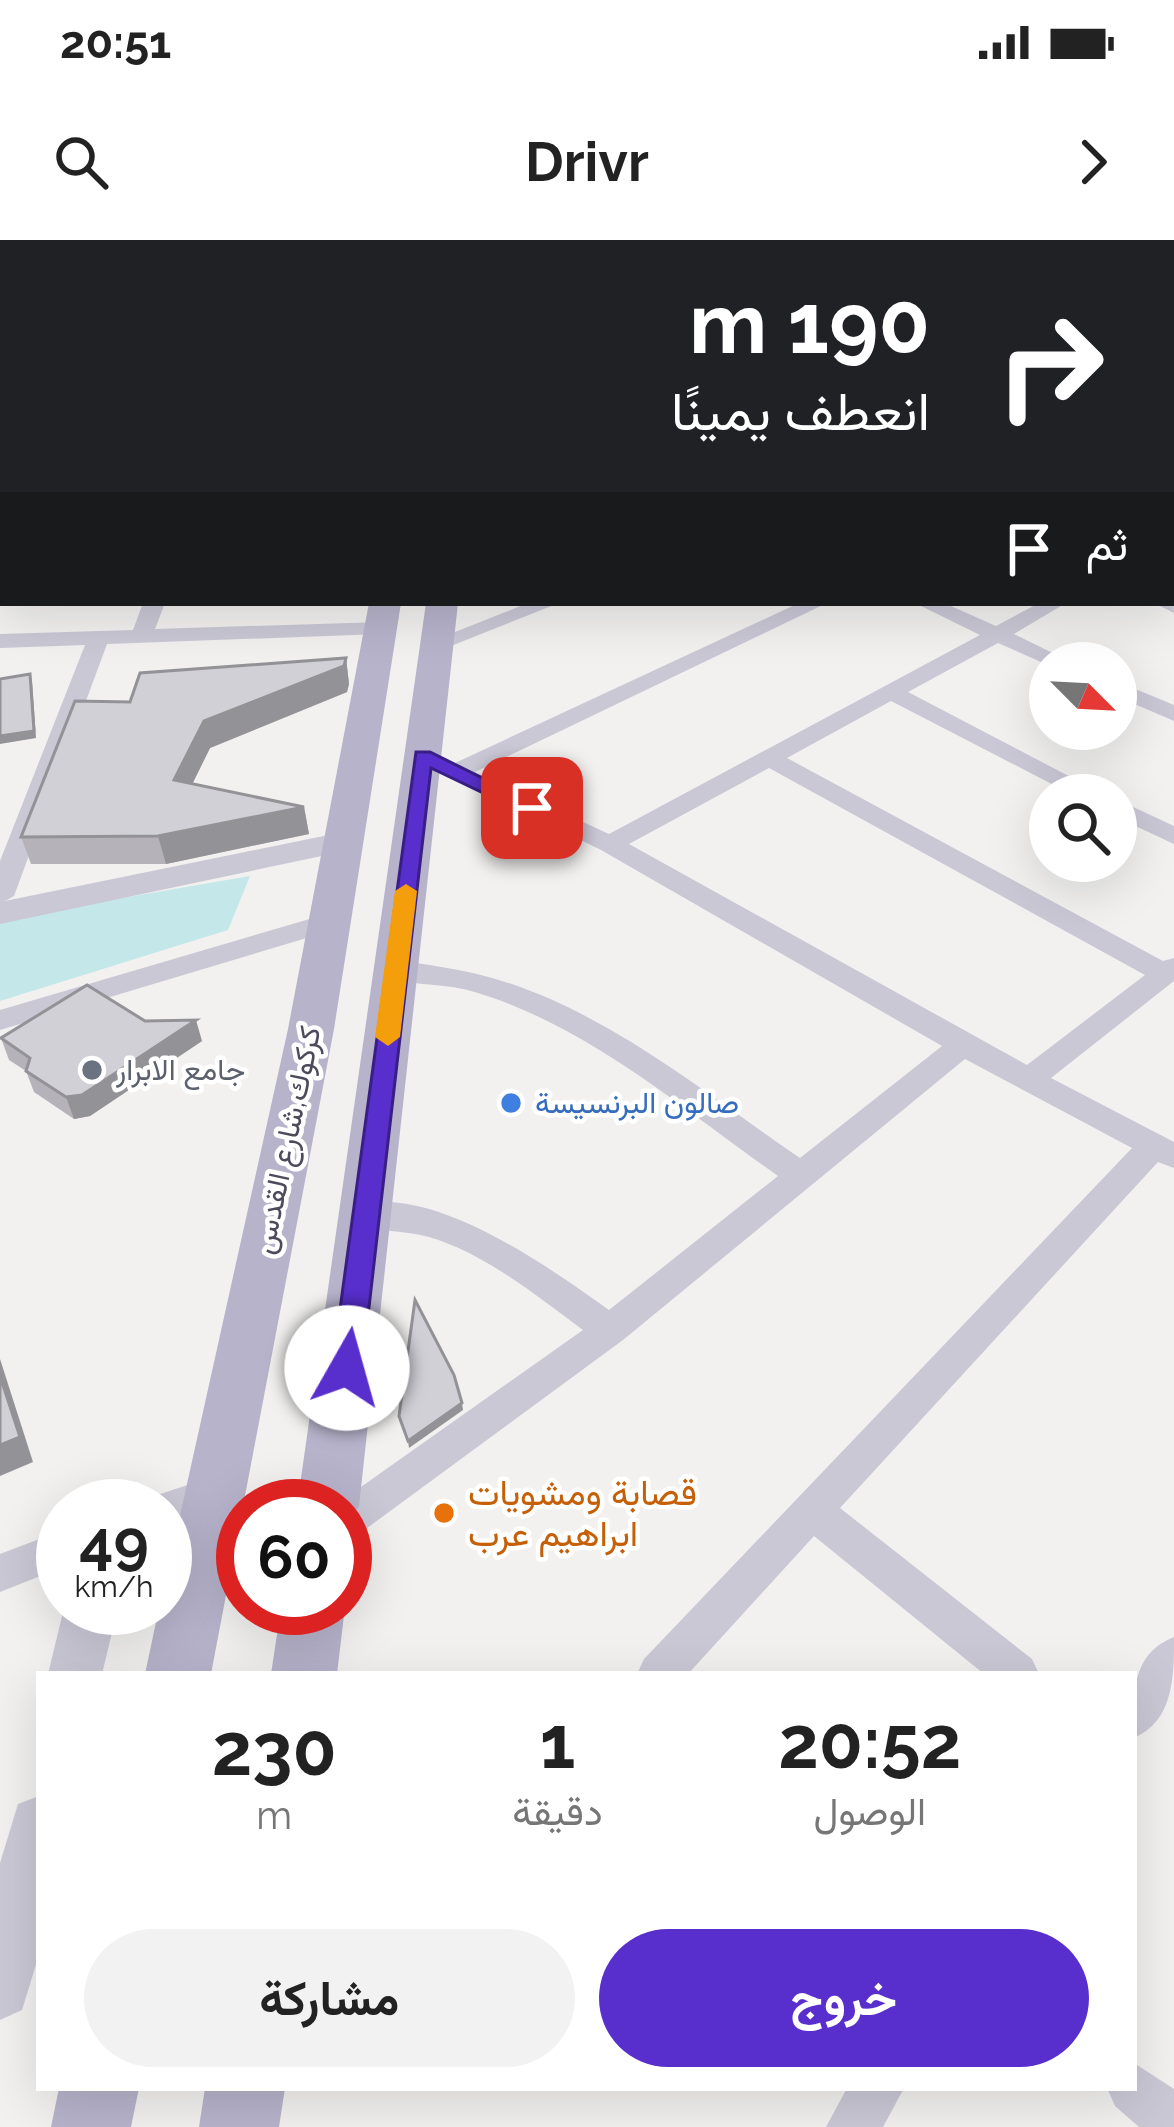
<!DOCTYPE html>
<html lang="ar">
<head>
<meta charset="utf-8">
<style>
  body { margin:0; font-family:Raleway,Vazirmatn,sans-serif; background:#f2f2f2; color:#222; direction:rtl; height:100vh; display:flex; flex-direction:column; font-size:45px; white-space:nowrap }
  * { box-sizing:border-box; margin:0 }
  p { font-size:39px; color:#767676 }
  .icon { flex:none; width:66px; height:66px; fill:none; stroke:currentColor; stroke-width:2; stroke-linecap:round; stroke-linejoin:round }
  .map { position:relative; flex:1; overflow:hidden; direction:ltr }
  .drawer { position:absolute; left:36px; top:1431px; width:1101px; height:420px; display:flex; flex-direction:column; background:#fff; border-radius:0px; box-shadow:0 12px 48px #0002; direction:rtl }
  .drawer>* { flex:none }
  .top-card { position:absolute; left:0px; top:0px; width:1176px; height:366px; box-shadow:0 12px 48px #0002; direction:rtl; background:#202124; color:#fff; overflow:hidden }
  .needle { width:78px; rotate:114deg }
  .controls { position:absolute; left:1029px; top:402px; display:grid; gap:24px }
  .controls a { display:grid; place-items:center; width:108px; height:108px; border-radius:50%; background:#fff; box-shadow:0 12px 48px #0002; font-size:60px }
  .speed { position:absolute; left:36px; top:1239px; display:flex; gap:24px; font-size:60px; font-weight:700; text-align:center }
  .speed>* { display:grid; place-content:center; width:156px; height:156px; border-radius:50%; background:#fff; box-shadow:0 12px 48px #0002; line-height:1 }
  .speed small { font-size:30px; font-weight:400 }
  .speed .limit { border:18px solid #d22; background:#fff; color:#111 }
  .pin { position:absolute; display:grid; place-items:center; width:102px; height:102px; color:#fff; margin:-51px; border-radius:24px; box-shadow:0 6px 18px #0006 }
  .me { position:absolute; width:132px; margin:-66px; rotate:7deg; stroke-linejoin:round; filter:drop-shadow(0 0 9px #0008) }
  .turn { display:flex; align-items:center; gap:42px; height:252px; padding:0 48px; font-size:54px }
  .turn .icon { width:156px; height:156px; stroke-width:2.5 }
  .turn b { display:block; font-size:84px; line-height:102px }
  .then { display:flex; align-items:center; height:114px; padding:0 48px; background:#0003; gap:24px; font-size:45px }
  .eta { display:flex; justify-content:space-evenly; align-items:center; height:204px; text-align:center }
  .eta b { font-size:72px; font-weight:700; line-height:84px }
  .action { display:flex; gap:24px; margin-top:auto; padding:24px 48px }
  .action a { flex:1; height:138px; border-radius:72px; background:#582fcd; color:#fff; font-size:48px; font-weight:700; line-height:138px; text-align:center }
  .action a+a { background:#f2f2f2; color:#222 }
  .status { display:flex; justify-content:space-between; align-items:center; height:84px; padding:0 60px; background:#fff; direction:ltr }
  .status svg { height:33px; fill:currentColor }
  header { display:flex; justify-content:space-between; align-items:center; height:156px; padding:0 48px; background:#fff; font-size:54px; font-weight:700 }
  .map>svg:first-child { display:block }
</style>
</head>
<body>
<div class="status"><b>20:51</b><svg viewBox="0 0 49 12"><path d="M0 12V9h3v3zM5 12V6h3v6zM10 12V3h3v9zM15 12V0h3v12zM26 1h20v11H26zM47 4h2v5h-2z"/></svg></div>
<header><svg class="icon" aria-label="forward" viewBox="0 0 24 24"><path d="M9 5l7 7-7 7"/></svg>Drivr<svg class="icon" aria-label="search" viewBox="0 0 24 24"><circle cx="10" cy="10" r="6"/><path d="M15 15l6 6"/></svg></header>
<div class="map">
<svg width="1174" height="1887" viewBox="0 0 1174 1887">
  <rect width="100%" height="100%" fill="#f2f1f0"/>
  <path fill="#c4e7ea" d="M 250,636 L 228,690 L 0,761 L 0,679 Z"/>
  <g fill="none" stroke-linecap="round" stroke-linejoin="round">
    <g fill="#cac8d5" fill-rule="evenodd">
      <path d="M 92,0 L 106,0 L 108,3 L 94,3 Z"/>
      <path d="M 211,0 L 227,0 L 229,3 L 213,3 Z"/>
      <rect x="1173" y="21" width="1" height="8"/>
      <rect x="0" y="30" width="3" height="12"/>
      <rect x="1173" y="100" width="1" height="10"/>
      <path d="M 3,123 L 3,137 L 0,138 L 0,124 Z"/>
      <rect x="1173" y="184" width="1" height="10"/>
      <rect x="0" y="185" width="3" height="10"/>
      <rect x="0" y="240" width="3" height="12"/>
      <rect x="1173" y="270" width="1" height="13"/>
      <path d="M 1174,295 L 1174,308 L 1173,308 L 1173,295 Z"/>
      <rect x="0" y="311" width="3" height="12"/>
      <path d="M 1173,359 L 1174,373 L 1154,363 L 1173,363 Z"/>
      <path d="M 143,363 L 165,363 L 155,389 L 381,382 L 392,388 L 381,394 L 107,404 L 14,656 L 0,664 L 0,621 L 85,405 L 0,408 L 0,394 L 133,390 Z"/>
      <path d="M 528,363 L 559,363 L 446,408 L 438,410 L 427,403 Z"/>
      <path d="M 799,363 L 827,363 L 475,532 L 609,594 L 980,395 L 915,363 L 944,363 L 996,386 L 1039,363 L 1066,363 L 1014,394 L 1073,423 L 1050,426 L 998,403 L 908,452 L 1105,555 L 1073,555 L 891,461 L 787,518 L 1163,721 L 1174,718 L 1174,741 L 1051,838 L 1174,902 L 1174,928 L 1158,922 L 840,1268 L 1032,1419 L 1039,1434 L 984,1434 L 814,1296 L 688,1434 L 637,1434 L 644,1419 L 1132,908 L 965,819 L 623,1100 L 359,1294 L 345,1299 L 345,1266 L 334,1266 L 583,1090 C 535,1055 486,1014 429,997 C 404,990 378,992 354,984 L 349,975 L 354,966 C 431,942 550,1028 609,1070 L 778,936 C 684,870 589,787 478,753 C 448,743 416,746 386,738 L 382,731 L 386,724 C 403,720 423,724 441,727 C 577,746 690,843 800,918 L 942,806 L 601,610 L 411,517 L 423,510 L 455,523 ZM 769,528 L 1145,735 L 1027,825 L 629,604 Z"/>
      <path d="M 1116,441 L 1174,465 L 1174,481 L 1116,456 Z"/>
      <path d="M 1116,559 L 1174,586 L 1174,604 L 1116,577 Z"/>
      <path d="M 330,673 L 340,676 L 344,682 L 340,688 L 0,790 L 0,770 Z"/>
      <path d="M 212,1237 L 226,1242 L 232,1254 L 226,1266 L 165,1288 L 165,1266 L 147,1266 L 151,1257 Z"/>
      <path d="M 63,1290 L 63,1327 L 0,1352 L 0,1314 Z"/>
      <path d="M 1174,1397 C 1174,1437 1174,1480 1134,1498 C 1134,1457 1129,1415 1174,1397 Z"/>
      <path d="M 1134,1823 L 1174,1849 L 1174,1887 L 1139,1887 L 1115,1866 L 1107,1848 L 1134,1848 Z"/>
      <path d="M 847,1848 L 904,1848 L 883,1887 L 826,1887 Z"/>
    </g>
    <g fill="#cac8d5" fill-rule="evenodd">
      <path d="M 875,0 L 901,0 L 903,3 L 877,3 Z"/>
      <rect x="1173" y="81" width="1" height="12"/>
      <path d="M 343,592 L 355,595 L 360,602 L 355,609 L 0,684 L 0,662 Z"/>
      <path d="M 64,1368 L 118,1368 L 102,1434 L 48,1434 Z"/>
      <path d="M 39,1556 L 39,1715 L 22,1770 L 0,1780 L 0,1623 L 18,1564 Z"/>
    </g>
    <g fill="#b7b3cb" fill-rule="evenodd">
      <path d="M 437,0 L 459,0 L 436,3 Z"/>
      <rect x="479" y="0" width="22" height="3"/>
      <path d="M 369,363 L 401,363 L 334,789 L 211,1434 L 145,1434 L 159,1368 L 165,1368 L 165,1343 L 288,789 Z"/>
      <path d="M 426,363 L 458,363 L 359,1266 L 345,1287 L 345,1266 L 297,1266 Z"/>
      <path d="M 281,1368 L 345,1367 L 337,1434 L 271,1434 Z"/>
      <path d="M 59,1848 L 139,1848 L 131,1887 L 51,1887 Z"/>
      <path d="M 205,1848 L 285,1848 L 279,1887 L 199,1887 Z"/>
    </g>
  </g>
  <g fill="#b5b3b9">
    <path d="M 346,418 L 349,444 L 347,452 L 210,508 L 192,544 L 304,567 L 309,594 L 166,624 L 31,624 L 21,597 L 130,462 Z"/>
    <path d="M 145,781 L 202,801 L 90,876 L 74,879 L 34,852 L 26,831 L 9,820 L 1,798 Z"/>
  </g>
  <g fill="#939296">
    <path d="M 346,418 L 349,444 L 347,452 L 210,508 L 181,567 L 174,540 L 204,481 Z"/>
    <path d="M 30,434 L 32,441 L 36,498 L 0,504 L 0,496 Z"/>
    <path d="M 304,567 L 309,594 L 166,624 L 158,596 Z"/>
    <path d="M 196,780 L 202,801 L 90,876 L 74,879 L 66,857 Z"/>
    <path d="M 0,1119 L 33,1222 L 0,1236 Z"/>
    <path d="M 462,1163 L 463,1170 L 409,1208 L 408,1201 Z"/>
  </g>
  <g fill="#d2d0d7" stroke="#939296" stroke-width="3">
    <path d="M 346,418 L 344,426 L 204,481 L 174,540 L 304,567 L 158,596 L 21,597 L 75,461 L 130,462 L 140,433 Z"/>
    <path d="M 30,434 L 34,491 L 0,496 L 0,439 Z"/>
    <path d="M 87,745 L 145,781 L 196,780 L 82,855 L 66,857 L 26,831 L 30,818 L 1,798 Z"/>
    <path d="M 415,1060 L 454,1135 L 462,1163 L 408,1201 L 399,1176 Z"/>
    <path d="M 0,1136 L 20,1197 L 0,1205 Z"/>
  </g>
  <path fill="#582fcd" stroke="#391f85" stroke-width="3" d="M 416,512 L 430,512 L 543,568 L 525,573 L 431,528 L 362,1128 L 358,1137 L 347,1141 L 336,1137 L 332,1128 Z"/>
  <path fill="#f59e0b" d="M 406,644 L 417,651 L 400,797 L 388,806 L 375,797 L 395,651 Z"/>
  <circle fill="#6b7280" stroke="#fff" stroke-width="4.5" cx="92" cy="830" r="12"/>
  <circle fill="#3f7fe0" stroke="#fff" stroke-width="4.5" cx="511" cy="863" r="12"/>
  <circle fill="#e8710a" stroke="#fff" stroke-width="4.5" cx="444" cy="1273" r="12"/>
  <g text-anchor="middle" stroke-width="9" stroke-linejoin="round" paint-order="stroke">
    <g font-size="30" fill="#5b616d" stroke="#fff" text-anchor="start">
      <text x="116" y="840">جامع الابرار</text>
    </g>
    <g font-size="30" fill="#366cbe" stroke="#fff" text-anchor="start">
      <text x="535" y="873">صالون البرنسيسة</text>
    </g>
    <g font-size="30" fill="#4d4a5b" stroke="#fff">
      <text transform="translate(287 900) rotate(-78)" y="10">كركوك,شارع القدس</text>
    </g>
    <g font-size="36" fill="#c56008" stroke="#fff" text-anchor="start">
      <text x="468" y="1265">قصابة ومشويات<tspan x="468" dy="41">ابراهيم عرب</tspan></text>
    </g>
  </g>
</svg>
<div class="controls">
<a><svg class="needle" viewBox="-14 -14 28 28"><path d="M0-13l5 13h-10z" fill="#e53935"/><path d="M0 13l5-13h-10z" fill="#767676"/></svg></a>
<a><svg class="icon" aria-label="search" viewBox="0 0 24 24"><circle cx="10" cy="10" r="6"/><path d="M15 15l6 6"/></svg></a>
</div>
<div class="speed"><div>49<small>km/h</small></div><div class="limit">60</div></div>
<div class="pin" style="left:532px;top:568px;background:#d93025"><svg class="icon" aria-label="arrive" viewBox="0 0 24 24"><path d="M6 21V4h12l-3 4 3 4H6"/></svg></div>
<svg class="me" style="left:347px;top:1128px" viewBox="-20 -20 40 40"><circle r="19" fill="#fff"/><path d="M0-13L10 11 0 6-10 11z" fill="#582fcd"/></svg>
<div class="top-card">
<div class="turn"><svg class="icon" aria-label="right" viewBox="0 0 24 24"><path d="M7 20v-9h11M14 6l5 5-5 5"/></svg><div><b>190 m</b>انعطف يمينًا</div></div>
<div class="then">ثم<svg class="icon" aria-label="arrive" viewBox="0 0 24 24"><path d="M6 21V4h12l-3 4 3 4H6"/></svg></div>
</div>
<section class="drawer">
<div class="eta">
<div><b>20:52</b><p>الوصول</p></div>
<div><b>1</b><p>دقيقة</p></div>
<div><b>230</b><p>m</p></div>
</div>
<div class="action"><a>خروج</a><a>مشاركة</a></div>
</section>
</div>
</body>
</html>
